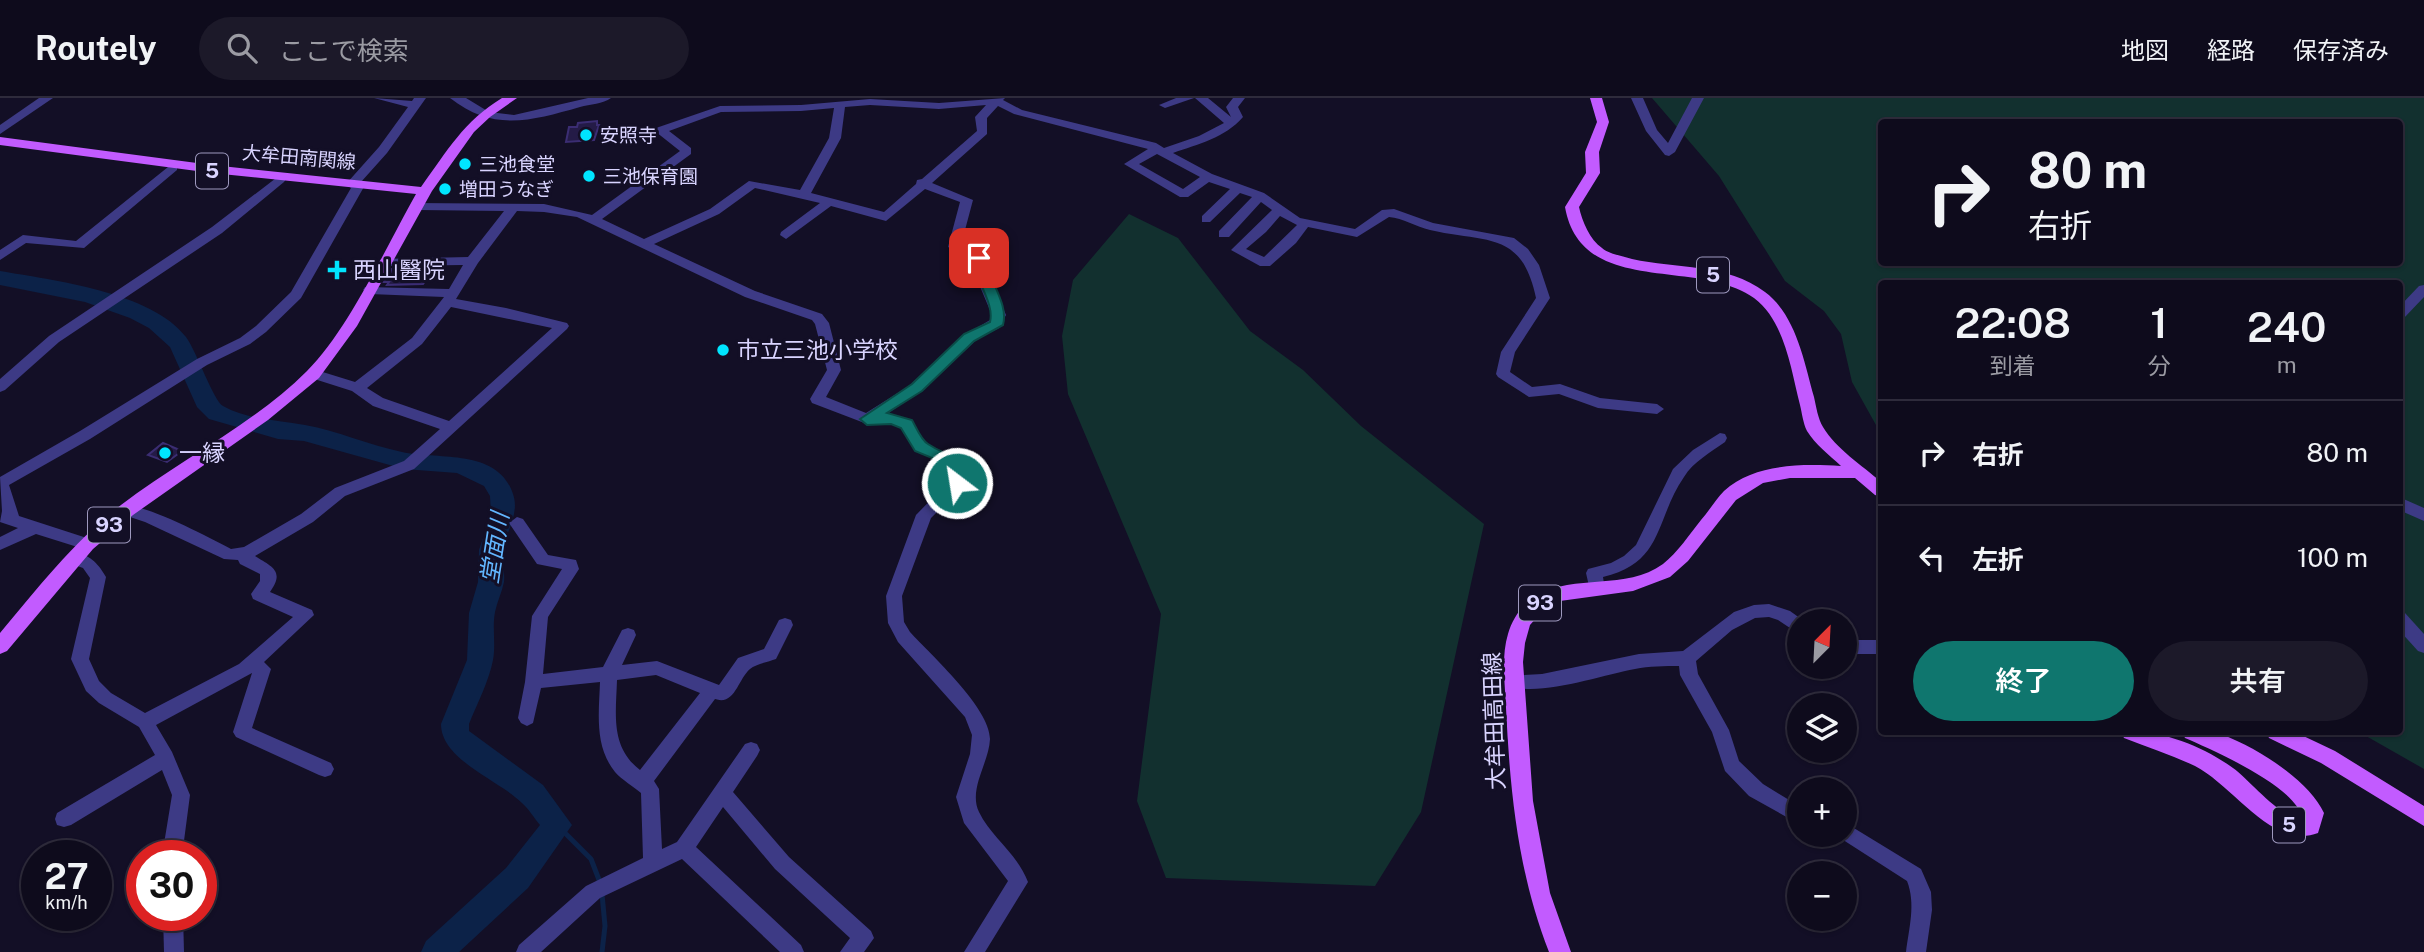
<!DOCTYPE html>
<html lang="ja">
<head>
<meta charset="utf-8">
<style>
  body { margin:0; font-family:"Public Sans","Noto Sans JP",sans-serif; background:#1c1929; color:#f1f3f6; height:100vh; display:flex; flex-direction:column; font-size:26px; white-space:nowrap }
  * { box-sizing:border-box; margin:0 }
  p { font-size:23px; color:#9b9ba3 }
  .icon { flex:none; width:38px; height:38px; fill:none; stroke:currentColor; stroke-width:2; stroke-linecap:round; stroke-linejoin:round }
  .map { position:relative; flex:1; overflow:hidden }
  .side { position:absolute; left:1878px; top:182px; width:525px; height:455px; display:flex; flex-direction:column; background:#0e0b1c; border-radius:7px; box-shadow:0 2px 5px #0004,0 0 0 2px #2e2b3b }
  .side>* { flex:none }
  .top-card { position:absolute; left:1878px; top:21px; width:525px; height:147px; border-radius:7px; box-shadow:0 2px 5px #0004,0 0 0 2px #2e2b3b; background:#0e0b1c; color:#f1f3f6; overflow:hidden }
  .needle { width:46px; rotate:24deg }
  .fabs { position:absolute; left:1787px; top:511px; display:grid; gap:14px }
  .fabs a { display:grid; place-items:center; width:70px; height:70px; border-radius:50%; background:#0e0b1c; box-shadow:0 2px 5px #0004,0 0 0 2px #2e2b3b; font-size:35px }
  .speed { position:absolute; left:21px; top:742px; display:flex; gap:14px; font-size:35px; font-weight:700; text-align:center }
  .speed>* { display:grid; place-content:center; width:91px; height:91px; border-radius:50%; background:#0e0b1c; box-shadow:0 2px 5px #0004,0 0 0 2px #2e2b3b; line-height:1 }
  .speed small { font-size:18px; font-weight:400 }
  .speed .limit { border:10px solid #d22; background:#fff; color:#111 }
  .pin { position:absolute; display:grid; place-items:center; width:60px; height:60px; color:#fff; margin:-30px; border-radius:14px; box-shadow:0 4px 10px #0006 }
  .me { position:absolute; width:77px; margin:-38px; rotate:329deg; stroke-linejoin:round; filter:drop-shadow(0 0 5px #0008) }
  .turn { display:flex; align-items:center; gap:24px; height:147px; padding:0 35px; font-size:32px }
  .turn .icon { width:91px; height:91px; stroke-width:2.5 }
  .turn b { display:block; font-size:49px; line-height:60px }
  .eta { display:flex; justify-content:space-evenly; align-items:center; height:119px; text-align:center }
  .eta b { font-size:42px; font-weight:600; line-height:49px }
  .action { display:flex; gap:14px; margin-top:auto; padding:14px 35px }
  .action a { flex:1; height:80px; border-radius:42px; background:#0f766e; color:#fff; font-size:28px; font-weight:600; line-height:80px; text-align:center }
  .action a+a { background:#1c1929; color:#f1f3f6 }
  ul { padding:0; list-style:none }
  li { display:flex; align-items:center; gap:21px; height:105px; padding:0 35px; border-top:2px solid #2e2b3b }
  li div { flex:1 }
  li b { display:block; font-size:26px }
  li em { font-style:normal }
  header { display:flex; align-items:center; gap:42px; box-sizing:border-box; height:98px; padding:0 35px; background:#0e0b1c; border-bottom:2px solid #2e2b3b }
  header strong { font-size:33px }
  nav { display:flex; gap:38px; margin-inline-start:auto; font-size:24px }
  .search { width:490px; height:63px; background:#1c1929; display:flex; align-items:center; gap:18px; box-sizing:border-box; padding:0 24px; border-radius:38px; color:#9b9ba3; font-size:26px }
  .map>svg:first-child { display:block }
</style>
</head>
<body>
<header>
<strong>Routely</strong>
<div class="search"><svg class="icon" aria-label="search" viewBox="0 0 24 24"><circle cx="10" cy="10" r="6"/><path d="M15 15l6 6"/></svg>ここで検索</div>
<nav><a>地図</a><a>経路</a><a>保存済み</a></nav>
</header>
<div class="map">
<svg width="2424" height="854" viewBox="0 0 2424 854">
  <rect width="100%" height="100%" fill="#130f26"/>
  <g fill="#12302f" fill-rule="evenodd">
    <path d="M 1652,0 L 2424,0 L 2424,671 L 2359,634 L 2399,634 L 2399,186 L 1881,186 L 1881,336 L 1852,284 L 1841,236 L 1824,213 L 1785,183 L 1719,78 ZM 1881,24 L 2399,24 L 2399,164 L 1881,164 Z"/>
    <path d="M 1129,116 L 1178,140 L 1250,233 L 1303,272 L 1361,328 L 1484,426 L 1421,714 L 1375,788 L 1166,780 L 1137,703 L 1161,516 L 1068,296 L 1062,238 L 1073,182 Z"/>
  </g>
  <g fill="none" stroke-linecap="round" stroke-linejoin="round">
    <g stroke="#0c2248" stroke-width="5">
      <path d="M 557,727 L 591,761 L 601,787"/>
      <path d="M 602,796 L 605,828 L 602,854"/>
    </g>
    <path fill="#0c2248" fill-rule="evenodd" d="M 0,173 C 52,182 152,194 186,239 C 197,254 213,302 223,308 C 248,322 278,322 305,327 C 338,333 369,347 402,354 C 438,362 498,350 513,396 C 520,416 506,433 503,452 C 502,462 505,473 504,484 C 502,494 497,504 495,514 C 492,530 496,546 493,562 C 489,583 477,606 469,626 L 469,633 L 543,687 L 572,727 L 528,790 L 459,854 L 421,854 L 426,843 L 506,770 L 540,727 C 534,720 529,711 522,705 C 499,682 441,662 441,626 L 467,562 L 469,515 L 478,484 L 479,452 L 491,416 L 490,398 L 484,388 L 457,375 L 404,371 L 304,343 L 278,341 L 209,321 L 197,309 L 170,249 L 149,230 L 130,220 L 85,204 L 0,187 Z"/>
  </g>
  <g fill="#241b47" stroke="#3b2d73" stroke-width="2">
    <path d="M 597,23 L 597,27 L 599,27 L 594,42 L 566,44 L 569,29 L 577,29 L 578,25 Z"/>
    <path d="M 415,170 L 434,170 L 423,186 L 387,187 L 389,184 L 384,184 L 392,171 Z"/>
    <path d="M 163,345 L 182,353 L 167,364 L 148,357 Z"/>
  </g>
  <g fill="none" stroke-linecap="round" stroke-linejoin="round">
    <g fill="#3d3a85" fill-rule="evenodd">
      <path d="M 39,0 L 53,0 L 0,36 L 0,27 Z"/>
      <path d="M 374,0 L 412,3 L 414,0 L 426,0 L 387,55 L 361,84 L 365,87 L 301,200 L 266,234 L 250,246 L 207,267 L 90,341 L 9,387 L 19,418 L 93,442 L 95,446 L 93,450 L 87,452 L 36,436 L 0,452 L 0,439 L 18,430 L 0,424 L 2,413 L 0,379 L 80,333 L 197,261 L 240,240 L 256,228 L 291,194 L 351,90 L 346,86 L 379,49 L 408,9 Z"/>
      <path d="M 450,0 L 466,0 L 489,14 L 514,17 L 588,0 L 611,0 C 603,6 590,6 580,9 C 531,23 493,34 450,0 Z"/>
      <path d="M 1005,0 L 1003,2 L 1022,12 L 1156,45 L 1164,50 L 1199,38 L 1224,25 L 1195,0 L 1208,0 L 1231,19 L 1226,9 L 1233,0 L 1245,0 L 1238,9 L 1243,19 C 1225,40 1198,46 1173,55 L 1212,76 L 1264,95 L 1300,120 L 1355,131 L 1382,112 L 1394,111 L 1433,125 L 1514,140 L 1528,151 L 1539,167 L 1550,200 L 1515,254 L 1510,274 L 1532,289 L 1560,286 L 1600,300 L 1657,306 L 1664,311 L 1657,316 L 1598,310 L 1559,296 L 1529,299 L 1498,279 L 1496,276 L 1501,254 L 1536,200 C 1522,132 1486,145 1430,132 C 1416,129 1403,120 1389,119 L 1357,139 L 1308,129 L 1296,145 L 1270,168 L 1260,168 L 1231,152 L 1272,112 L 1261,104 L 1229,139 L 1219,139 L 1219,133 L 1252,99 L 1240,95 L 1210,124 L 1202,124 L 1202,118 L 1230,91 L 1209,84 L 1188,99 L 1180,99 L 1124,66 L 1148,51 L 1014,16 L 998,8 L 987,20 L 987,36 L 932,85 L 973,102 L 961,147 L 986,160 L 987,172 L 1006,217 L 999,230 L 976,242 L 925,290 L 887,316 L 911,322 C 916,330 921,342 928,346 C 945,357 975,359 962,389 L 931,420 L 902,498 L 904,524 L 910,534 C 931,557 990,610 990,641 C 989,665 968,691 979,714 C 991,739 1017,755 1028,784 L 985,854 L 964,854 L 1008,783 L 964,725 L 956,699 L 970,656 L 972,637 L 965,619 L 898,544 L 888,525 L 886,498 L 916,417 L 949,383 L 948,371 L 943,364 L 915,353 L 901,330 L 892,326 L 867,326 L 812,305 L 810,301 L 827,272 L 815,226 L 812,222 L 745,199 L 577,119 L 544,114 L 517,113 L 478,165 L 456,201 L 506,210 L 567,225 L 569,228 L 567,231 L 414,371 L 345,398 L 313,424 L 255,458 C 270,468 286,472 270,494 L 312,512 L 314,517 L 264,564 L 271,571 L 252,630 L 331,665 L 334,671 L 331,677 L 325,679 L 319,677 L 236,639 L 233,634 L 252,575 L 156,627 L 172,654 L 190,697 L 182,758 L 162,758 L 172,697 L 162,672 L 71,727 L 64,729 L 57,727 L 55,721 L 57,715 L 155,657 L 139,629 L 99,605 L 86,593 L 71,561 L 90,480 L 83,470 L 69,465 L 67,461 L 69,457 C 86,451 99,466 106,479 L 89,561 L 99,583 L 111,595 L 145,615 L 239,566 L 293,519 L 253,501 L 251,496 L 260,483 L 260,476 L 240,466 L 238,462 L 224,461 L 145,424 L 121,416 L 119,412 L 121,408 C 139,402 212,441 231,451 L 244,449 L 301,416 L 335,390 L 404,363 L 440,331 L 373,308 L 352,293 L 308,279 L 306,276 L 313,271 L 355,284 L 412,240 L 444,199 L 370,196 L 363,192 L 365,189 L 449,191 L 463,167 L 386,168 L 379,164 L 381,161 L 468,159 L 504,113 L 418,112 L 414,111 L 414,105 L 544,106 L 592,117 L 680,53 L 656,34 L 656,30 L 720,8 L 801,7 L 870,1 L 939,5 ZM 870,7 L 939,11 L 986,7 L 975,19 L 977,33 L 922,81 L 917,82 L 916,86 L 884,114 L 811,95 L 841,40 L 845,9 ZM 834,10 L 829,40 L 800,92 L 749,83 L 710,111 L 644,141 L 602,121 L 691,56 L 691,50 L 669,33 L 721,14 L 801,13 ZM 1157,56 L 1200,79 L 1183,91 L 1139,66 ZM 755,90 L 820,105 L 781,134 L 780,137 L 786,141 L 831,108 L 886,123 L 925,91 L 960,104 L 948,149 L 973,162 L 973,172 L 992,217 L 990,222 L 962,239 L 909,288 L 866,315 L 826,299 L 841,272 L 829,225 L 822,216 L 755,193 L 654,146 L 719,116 ZM 1280,118 L 1297,127 L 1264,159 L 1246,151 L 1266,134 ZM 451,209 L 552,230 L 449,323 L 383,300 L 367,290 L 422,246 Z"/>
      <path d="M 1176,0 L 1194,0 L 1165,10 L 1159,7 Z"/>
      <path d="M 1631,0 L 1643,0 L 1657,32 L 1668,45 L 1692,0 L 1704,0 L 1675,54 L 1669,58 L 1665,57 L 1646,33 Z"/>
      <path d="M 173,65 L 177,66 L 177,72 L 84,150 L 26,145 L 0,162 L 0,152 L 23,137 L 76,143 Z"/>
      <path d="M 280,77 L 286,81 L 284,84 L 222,135 L 59,244 L 5,292 L 0,294 L 0,281 L 49,238 L 212,129 Z"/>
      <path d="M 2424,187 L 2424,199 L 2404,220 L 2399,221 L 2399,209 L 2419,188 Z"/>
      <path d="M 1720,335 L 1725,336 L 1727,340 L 1725,344 C 1711,354 1693,364 1684,379 C 1655,421 1664,465 1603,479 L 1605,492 L 1603,497 L 1591,497 L 1586,475 L 1588,471 L 1611,465 L 1624,458 L 1636,447 L 1673,371 L 1693,352 Z"/>
      <path d="M 2399,399 L 2424,410 L 2424,423 L 2399,412 Z"/>
      <path d="M 517,419 L 523,421 L 548,457 L 576,462 L 579,471 L 548,519 L 543,576 L 603,569 L 622,532 L 628,530 L 634,532 L 636,537 L 622,567 L 657,563 L 719,587 L 738,560 L 764,551 L 779,522 L 785,520 L 791,522 L 793,527 L 776,561 C 768,564 756,566 750,571 C 738,581 735,608 715,601 L 654,683 L 659,691 L 662,751 L 677,744 L 745,646 L 751,644 L 757,646 L 760,652 L 757,658 L 733,694 L 789,759 L 871,833 L 874,840 L 864,854 L 840,854 L 850,840 L 775,771 L 723,709 L 696,749 L 801,847 L 804,854 L 780,854 L 682,761 L 600,800 L 541,854 L 516,854 L 519,847 L 586,788 L 643,760 L 641,695 C 633,688 622,682 615,674 C 594,648 599,615 600,584 L 541,590 L 533,625 L 527,628 L 521,625 L 518,620 L 525,584 L 532,518 L 562,471 L 537,466 L 509,425 ZM 656,577 L 700,595 L 640,672 C 610,649 616,616 617,582 Z"/>
      <path d="M 1769,506 L 1790,513 L 1804,523 L 1799,523 L 1799,536 L 1778,522 L 1769,519 L 1755,520 L 1732,532 L 1696,563 L 1698,576 L 1729,632 L 1739,663 L 1763,686 L 1799,708 L 1799,726 L 1749,698 L 1725,673 L 1712,634 L 1680,577 L 1679,568 C 1665,568 1649,568 1635,571 C 1601,577 1541,599 1509,588 L 1506,583 L 1509,578 L 1542,576 L 1639,556 L 1683,553 L 1734,514 L 1754,507 Z"/>
      <path d="M 2399,513 L 2405,515 L 2424,536 L 2424,555 L 2418,553 L 2399,532 Z"/>
      <rect x="1844" y="542" width="37" height="14"/>
      <path d="M 1844,724 L 1921,771 L 1931,794 L 1932,812 L 1926,854 L 1906,854 C 1909,830 1916,806 1907,783 L 1837,738 L 1844,737 Z"/>
      <path d="M 163,817 L 183,817 L 184,854 L 164,854 Z"/>
    </g>
    <g fill="#c25bff" fill-rule="evenodd">
      <path d="M 502,0 L 517,0 L 490,19 L 474,34 L 432,93 L 357,228 L 319,280 L 268,322 L 133,417 L 93,451 L 7,553 L 0,556 L 0,535 C 38,490 74,443 121,407 C 181,361 253,327 307,273 C 349,231 386,149 416,96 L 212,75 L 0,47 L 0,39 L 212,67 L 421,89 C 447,53 464,23 502,0 Z"/>
      <path d="M 1590,0 L 1602,0 L 1609,24 L 1599,54 L 1600,75 L 1579,109 C 1582,123 1590,142 1602,150 C 1609,156 1622,158 1632,161 C 1676,171 1727,165 1765,194 C 1796,217 1804,263 1814,299 C 1816,308 1818,321 1823,329 C 1836,351 1862,367 1881,384 L 1881,399 L 1875,397 L 1855,380 L 1790,380 L 1763,385 L 1736,402 L 1688,463 L 1670,479 L 1633,493 L 1560,503 L 1544,511 L 1530,527 L 1525,545 L 1523,564 L 1533,703 L 1550,795 L 1571,854 L 1549,854 C 1518,775 1510,694 1506,610 C 1505,586 1501,559 1508,536 C 1512,521 1523,505 1536,498 C 1575,475 1626,493 1663,466 C 1678,454 1689,437 1701,422 C 1709,413 1716,401 1724,393 C 1755,365 1802,366 1841,368 C 1829,357 1815,346 1807,333 C 1803,325 1802,315 1800,307 C 1791,272 1785,223 1754,200 C 1697,159 1581,200 1565,109 L 1586,75 L 1585,54 L 1597,24 Z"/>
      <path d="M 2121,634 C 2158,630 2203,648 2233,670 C 2251,683 2280,721 2302,720 C 2297,689 2213,652 2185,640 L 2182,634 C 2191,633 2205,632 2215,634 C 2251,646 2308,680 2324,715 L 2318,735 C 2272,752 2234,688 2195,668 C 2172,657 2147,649 2124,640 Z"/>
      <path d="M 2266,634 L 2295,634 L 2335,653 L 2424,708 L 2424,728 L 2321,665 L 2269,640 Z"/>
    </g>
  </g>
  <path fill="#0f766e" stroke="#0a4d48" stroke-width="2" d="M 979,156 L 986,160 C 988,183 1009,205 1003,227 L 974,243 L 922,293 L 887,315 L 912,322 C 916,329 921,342 928,346 C 950,361 961,353 965,385 L 957,391 L 952,389 L 948,371 L 942,364 L 915,353 L 901,330 L 891,326 L 867,327 L 860,321 L 912,286 L 964,236 L 990,224 C 995,205 974,181 973,160 Z"/>
  <g fill="#00e5ff" stroke="#130f26" stroke-width="2.5">
    <circle cx="586" cy="37" r="7"/>
    <circle cx="465" cy="66" r="7"/>
    <circle cx="589" cy="78" r="7"/>
    <circle cx="445" cy="91" r="7"/>
    <path d="M333.5 161.5h7v7h7v7h-7v7h-7v-7h-7v-7h7z"/>
    <circle cx="723" cy="252" r="7"/>
    <circle cx="165" cy="355" r="7"/>
  </g>
  <g text-anchor="middle" stroke-width="6" stroke-linejoin="round" paint-order="stroke">
    <g font-size="19" fill="#d9d4ff" stroke="#130f26" text-anchor="start">
      <text x="600" y="44">安照寺</text>
      <text x="479" y="73">三池食堂</text>
      <text x="603" y="85">三池保育園</text>
      <text x="459" y="98">増田うなぎ</text>
    </g>
    <g font-size="19" fill="#d9d4ff" stroke="#130f26">
      <text transform="translate(299 59) rotate(5)" y="7">大牟田南関線</text>
    </g>
    <g fill="#130f26" stroke="#9e99be" stroke-width="2">
      <rect x="196" y="55.5" width="32" height="35" rx="5"/>
      <rect x="1697" y="159.5" width="32" height="35" rx="5"/>
      <rect x="88" y="409.5" width="42" height="35" rx="5"/>
      <rect x="1519" y="487.5" width="42" height="35" rx="5"/>
      <rect x="2273" y="709.5" width="32" height="35" rx="5"/>
    </g>
    <g font-size="21" font-weight="bold" fill="#d9d4ff">
      <text x="212" y="80">5</text>
      <text x="1713" y="184">5</text>
      <text x="109" y="434">93</text>
      <text x="1540" y="512">93</text>
      <text x="2289" y="734">5</text>
    </g>
    <g font-size="23" fill="#d9d4ff" stroke="#130f26" text-anchor="start">
      <text x="353" y="180">西山醫院</text>
      <text x="737" y="260">市立三池小学校</text>
      <text x="179" y="363">一縁</text>
    </g>
    <g font-size="23" fill="#d9d4ff" stroke="#130f26">
      <text transform="translate(1494 623) rotate(-92)" y="8">大牟田高田線</text>
    </g>
    <g font-size="24" font-style="italic" fill="#62b6ff" stroke="#130f26">
      <text transform="translate(495 450) rotate(-81)" y="8">堂面川</text>
    </g>
  </g>
</svg>
<div class="fabs">
<a><svg class="needle" viewBox="-14 -14 28 28"><path d="M0-13l5 13h-10z" fill="#e53935"/><path d="M0 13l5-13h-10z" fill="#9b9ba3"/></svg></a>
<a><svg class="icon" aria-label="layers" viewBox="0 0 24 24"><path d="M12 4l9 5-9 5-9-5zM3 14l9 5 9-5"/></svg></a>
<a>+</a>
<a>−</a>
</div>
<div class="speed"><div>27<small>km/h</small></div><div class="limit">30</div></div>
<div class="pin" style="left:979px;top:160px;background:#d93025"><svg class="icon" aria-label="arrive" viewBox="0 0 24 24"><path d="M6 21V4h12l-3 4 3 4H6"/></svg></div>
<svg class="me" style="left:957px;top:385px" viewBox="-20 -20 40 40"><circle r="17" fill="#0f766e" stroke="#fff" stroke-width="3"/><path d="M0-11L8 9 0 5-8 9z" fill="#fff"/></svg>
<div class="top-card">
<div class="turn"><svg class="icon" aria-label="right" viewBox="0 0 24 24"><path d="M7 20v-9h11M14 6l5 5-5 5"/></svg><div><b>80 m</b>右折</div></div>
</div>
<section class="side">
<div class="eta">
<div><b>22:08</b><p>到着</p></div>
<div><b>1</b><p>分</p></div>
<div><b>240</b><p>m</p></div>
</div>
<ul>
<li><svg class="icon" aria-label="right" viewBox="0 0 24 24"><path d="M7 20v-9h11M14 6l5 5-5 5"/></svg><div><b>右折</b></div><em>80 m</em></li>
<li><svg class="icon" aria-label="left" viewBox="0 0 24 24"><path d="M17 20v-9H6M10 6l-5 5 5 5"/></svg><div><b>左折</b></div><em>100 m</em></li>
</ul>
<div class="action"><a>終了</a><a>共有</a></div>
</section>
</div>
</body>
</html>
